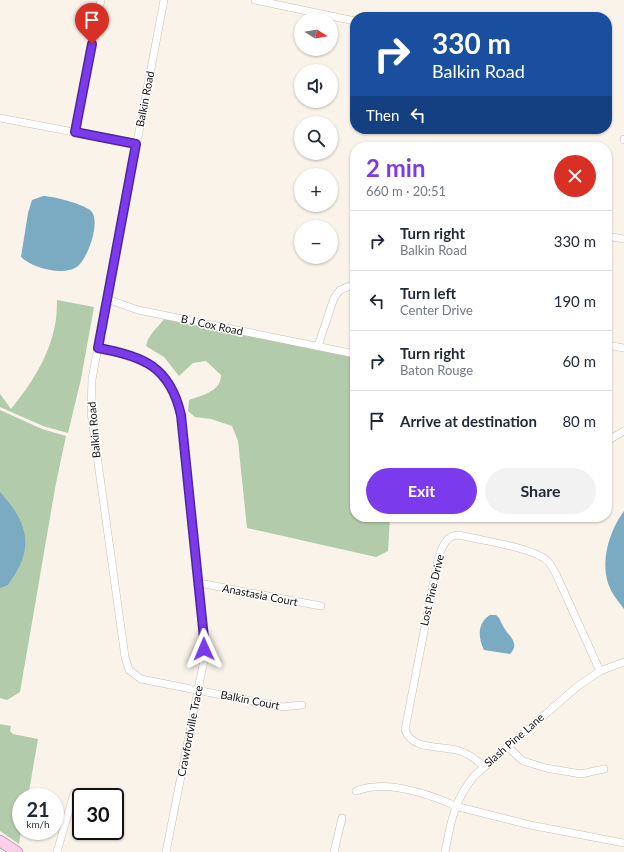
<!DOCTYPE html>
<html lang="en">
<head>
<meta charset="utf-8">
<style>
  body { margin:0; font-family:Lato,sans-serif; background:#f2f2f3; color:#1f2937; height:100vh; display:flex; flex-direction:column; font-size:15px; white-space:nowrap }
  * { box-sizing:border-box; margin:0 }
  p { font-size:13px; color:#747a83 }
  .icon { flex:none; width:22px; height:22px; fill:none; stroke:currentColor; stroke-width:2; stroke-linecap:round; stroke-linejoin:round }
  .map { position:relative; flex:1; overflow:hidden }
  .details { position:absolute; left:350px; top:142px; width:262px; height:380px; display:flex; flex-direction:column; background:#fff; border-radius:16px; box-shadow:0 1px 3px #0004 }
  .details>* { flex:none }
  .banner { position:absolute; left:350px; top:12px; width:262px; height:122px; border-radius:16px; box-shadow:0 1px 3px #0004; background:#1a4fa0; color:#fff; overflow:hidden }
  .needle { width:26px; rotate:101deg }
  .buttons { position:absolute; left:294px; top:12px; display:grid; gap:8px }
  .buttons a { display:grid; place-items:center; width:44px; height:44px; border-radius:50%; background:#fff; box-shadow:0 1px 3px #0004; font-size:20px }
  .speed { position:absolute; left:12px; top:788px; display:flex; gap:8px; font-size:20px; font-weight:700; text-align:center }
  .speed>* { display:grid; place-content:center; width:52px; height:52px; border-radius:50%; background:#fff; box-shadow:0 1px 3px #0004; line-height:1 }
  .speed small { font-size:10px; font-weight:400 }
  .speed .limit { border:2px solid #111; border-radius:6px; background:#fff; color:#111 }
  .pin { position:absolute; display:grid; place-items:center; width:34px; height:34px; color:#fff; margin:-41px -17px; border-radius:50% 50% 50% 0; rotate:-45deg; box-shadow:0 0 4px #0007 }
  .pin .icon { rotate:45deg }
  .me { position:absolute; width:44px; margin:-22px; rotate:359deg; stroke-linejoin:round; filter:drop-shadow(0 0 3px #0008) }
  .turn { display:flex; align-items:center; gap:14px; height:84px; padding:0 16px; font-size:18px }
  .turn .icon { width:52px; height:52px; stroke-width:2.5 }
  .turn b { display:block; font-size:28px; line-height:34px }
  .then { display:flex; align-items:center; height:38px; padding:0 16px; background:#0003; gap:8px; font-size:15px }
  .round { display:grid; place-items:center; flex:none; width:42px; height:42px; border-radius:21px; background:#f2f2f3 }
  .head { display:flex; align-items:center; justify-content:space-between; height:68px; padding:0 16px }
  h1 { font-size:24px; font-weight:700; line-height:30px; color:#7c3aed }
  .primary-button { display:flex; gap:8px; margin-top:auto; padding:8px 16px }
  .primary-button a { flex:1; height:46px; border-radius:24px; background:#7c3aed; color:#fff; font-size:16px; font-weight:700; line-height:46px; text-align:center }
  .primary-button a+a { background:#f2f2f3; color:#1f2937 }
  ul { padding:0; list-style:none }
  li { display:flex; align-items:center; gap:12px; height:60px; padding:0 16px; border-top:1px solid #e0e1e3 }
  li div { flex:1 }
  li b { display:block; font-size:15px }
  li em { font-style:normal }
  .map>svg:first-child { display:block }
</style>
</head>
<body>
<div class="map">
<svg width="624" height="852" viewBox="0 0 624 852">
  <rect width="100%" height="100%" fill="#faf3e9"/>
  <g fill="#b2cbab">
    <path d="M 57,300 L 94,307 L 81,379 L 68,433 L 43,426 L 0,407 L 0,394 L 11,409 C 37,377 58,342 57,300 Z"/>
    <path d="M 164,319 L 355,357 L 355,517 L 390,517 L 388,551 L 376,557 L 247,528 L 238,441 L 232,426 L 211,419 L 195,417 L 188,411 L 189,400 C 202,395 221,392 221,375 L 206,361 L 193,363 L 179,376 L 164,357 L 146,346 C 149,333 156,330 164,319 Z"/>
    <path d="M 0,410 L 42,429 L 66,436 L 56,483 L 20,692 L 7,700 L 0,698 Z"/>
    <path d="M 0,724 L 11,726 L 10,731 L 13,734 L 38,739 L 28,797 L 21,797 L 21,831 L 19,844 L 0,831 Z"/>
  </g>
  <g fill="#7babc3">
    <path d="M 43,196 C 53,196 87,205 92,212 C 100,224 88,257 78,266 C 64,277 32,268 21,257 L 28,213 L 32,200 Z"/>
    <path d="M 0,492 C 18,512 32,533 22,560 C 19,569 13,577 8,585 L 0,588 Z"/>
    <path d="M 624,511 L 624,609 C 620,603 613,596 610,588 C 599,564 609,531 624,511 Z"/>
    <path d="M 490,615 L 496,615 C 501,619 500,621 503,626 C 508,636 521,643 510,654 L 484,650 C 478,638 477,623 490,615 Z"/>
  </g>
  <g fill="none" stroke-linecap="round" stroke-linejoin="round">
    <defs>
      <g id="street">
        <path d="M 164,0 L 92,379 L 91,412 L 125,657 L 129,670 L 141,679 L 282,707 L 302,705"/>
        <path d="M 255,0 L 355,21"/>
        <path d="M 0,118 L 136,144"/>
        <path d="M 75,132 L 101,0"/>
        <path d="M 624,140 L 624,139"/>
        <path d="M 607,236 L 624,239"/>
        <path d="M 107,299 L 138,310 L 355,354"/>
        <path d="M 607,345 L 624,348"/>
        <path d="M 318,346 L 334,298 L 340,290 L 355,284"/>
        <path d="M 98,348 C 144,356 170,367 181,415 L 204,638 L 204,660 L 166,852"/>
        <path d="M 607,441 L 624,431"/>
        <path d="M 199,583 L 321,606"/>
        <path d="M 507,746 L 523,761 L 546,768 L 581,774 L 604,769"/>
        <path d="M 483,766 C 477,760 469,754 460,751 C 443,745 412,751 405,730 L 438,559 C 442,548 445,535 459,535 C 484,541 517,545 540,556 C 548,559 552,567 556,574 L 600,671"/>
        <path d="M 356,791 C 362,789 368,787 374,787 C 397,784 435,796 455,806 L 530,825 L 624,843"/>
        <path d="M 57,852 L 74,793"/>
        <path d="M 334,852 L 342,818"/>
        <path d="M 445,852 C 451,821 454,801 474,776 L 578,686 L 600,671 L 624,662"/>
      </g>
      <path id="primary" d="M 0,841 L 17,852"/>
    </defs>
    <use href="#street" stroke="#c7c0b6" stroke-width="8"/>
    <use href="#primary" stroke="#a77893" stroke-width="12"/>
    <use href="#street" stroke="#fff" stroke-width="7"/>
    <use href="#primary" stroke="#facfe9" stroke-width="11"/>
  </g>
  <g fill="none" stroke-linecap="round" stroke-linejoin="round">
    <defs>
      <path id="route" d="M 92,44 L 75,132 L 136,144 L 98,348 C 144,356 170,367 181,415 L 204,638 L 204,649"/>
    </defs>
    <use href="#route" stroke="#51269a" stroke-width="10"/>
    <use href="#route" stroke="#7c3aed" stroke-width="7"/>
  </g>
  <g text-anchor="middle" stroke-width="3" stroke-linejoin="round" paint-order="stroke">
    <g font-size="11" fill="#13110e" stroke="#fff">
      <text transform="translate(145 99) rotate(-79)" y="4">Balkin Road</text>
      <text transform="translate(212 325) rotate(12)" y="4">B J Cox Road</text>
      <text transform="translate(94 430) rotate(-95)" y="4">Balkin Road</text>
      <text transform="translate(432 590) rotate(-77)" y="4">Lost Pine Drive</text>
      <text transform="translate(260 595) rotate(11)" y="4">Anastasia Court</text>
      <text transform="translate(250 700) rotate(11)" y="4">Balkin Court</text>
      <text transform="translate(190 731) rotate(-79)" y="4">Crawfordville Trace</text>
      <text transform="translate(514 740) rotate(-41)" y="4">Slash Pine Lane</text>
    </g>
  </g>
</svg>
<div class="buttons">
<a><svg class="needle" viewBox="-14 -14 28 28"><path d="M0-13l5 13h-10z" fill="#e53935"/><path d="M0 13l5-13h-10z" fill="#747a83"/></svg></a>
<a><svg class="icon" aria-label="sound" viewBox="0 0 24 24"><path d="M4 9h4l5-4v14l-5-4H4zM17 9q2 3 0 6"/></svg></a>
<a><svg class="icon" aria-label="search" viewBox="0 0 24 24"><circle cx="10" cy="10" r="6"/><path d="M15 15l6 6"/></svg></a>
<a>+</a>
<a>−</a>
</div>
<div class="speed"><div>21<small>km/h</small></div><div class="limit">30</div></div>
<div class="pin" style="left:92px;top:44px;background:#d93025"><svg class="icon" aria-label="arrive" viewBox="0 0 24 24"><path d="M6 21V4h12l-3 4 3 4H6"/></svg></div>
<svg class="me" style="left:204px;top:649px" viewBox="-20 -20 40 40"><path d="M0-17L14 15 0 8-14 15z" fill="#7c3aed" stroke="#fff" stroke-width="4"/></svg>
<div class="banner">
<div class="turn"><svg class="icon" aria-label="right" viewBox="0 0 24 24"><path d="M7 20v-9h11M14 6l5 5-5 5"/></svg><div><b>330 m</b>Balkin Road</div></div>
<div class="then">Then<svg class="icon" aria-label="left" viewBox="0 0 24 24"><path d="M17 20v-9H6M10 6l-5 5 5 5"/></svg></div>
</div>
<section class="details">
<div class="head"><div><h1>2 min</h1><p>660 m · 20:51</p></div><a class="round" style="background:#d93025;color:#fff"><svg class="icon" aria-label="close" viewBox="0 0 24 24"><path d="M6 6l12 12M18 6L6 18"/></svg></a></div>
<ul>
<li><svg class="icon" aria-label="right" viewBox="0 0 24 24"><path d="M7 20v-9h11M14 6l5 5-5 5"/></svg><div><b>Turn right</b><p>Balkin Road</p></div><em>330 m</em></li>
<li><svg class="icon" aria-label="left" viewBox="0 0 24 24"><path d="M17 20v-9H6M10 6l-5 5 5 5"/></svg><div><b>Turn left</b><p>Center Drive</p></div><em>190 m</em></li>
<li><svg class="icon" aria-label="right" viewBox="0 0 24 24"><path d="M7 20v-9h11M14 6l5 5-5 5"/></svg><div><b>Turn right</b><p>Baton Rouge</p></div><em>60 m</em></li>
<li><svg class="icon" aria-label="arrive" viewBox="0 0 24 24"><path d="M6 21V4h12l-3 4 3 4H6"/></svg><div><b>Arrive at destination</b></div><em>80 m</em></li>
</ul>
<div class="primary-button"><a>Exit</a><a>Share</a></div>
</section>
</div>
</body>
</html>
